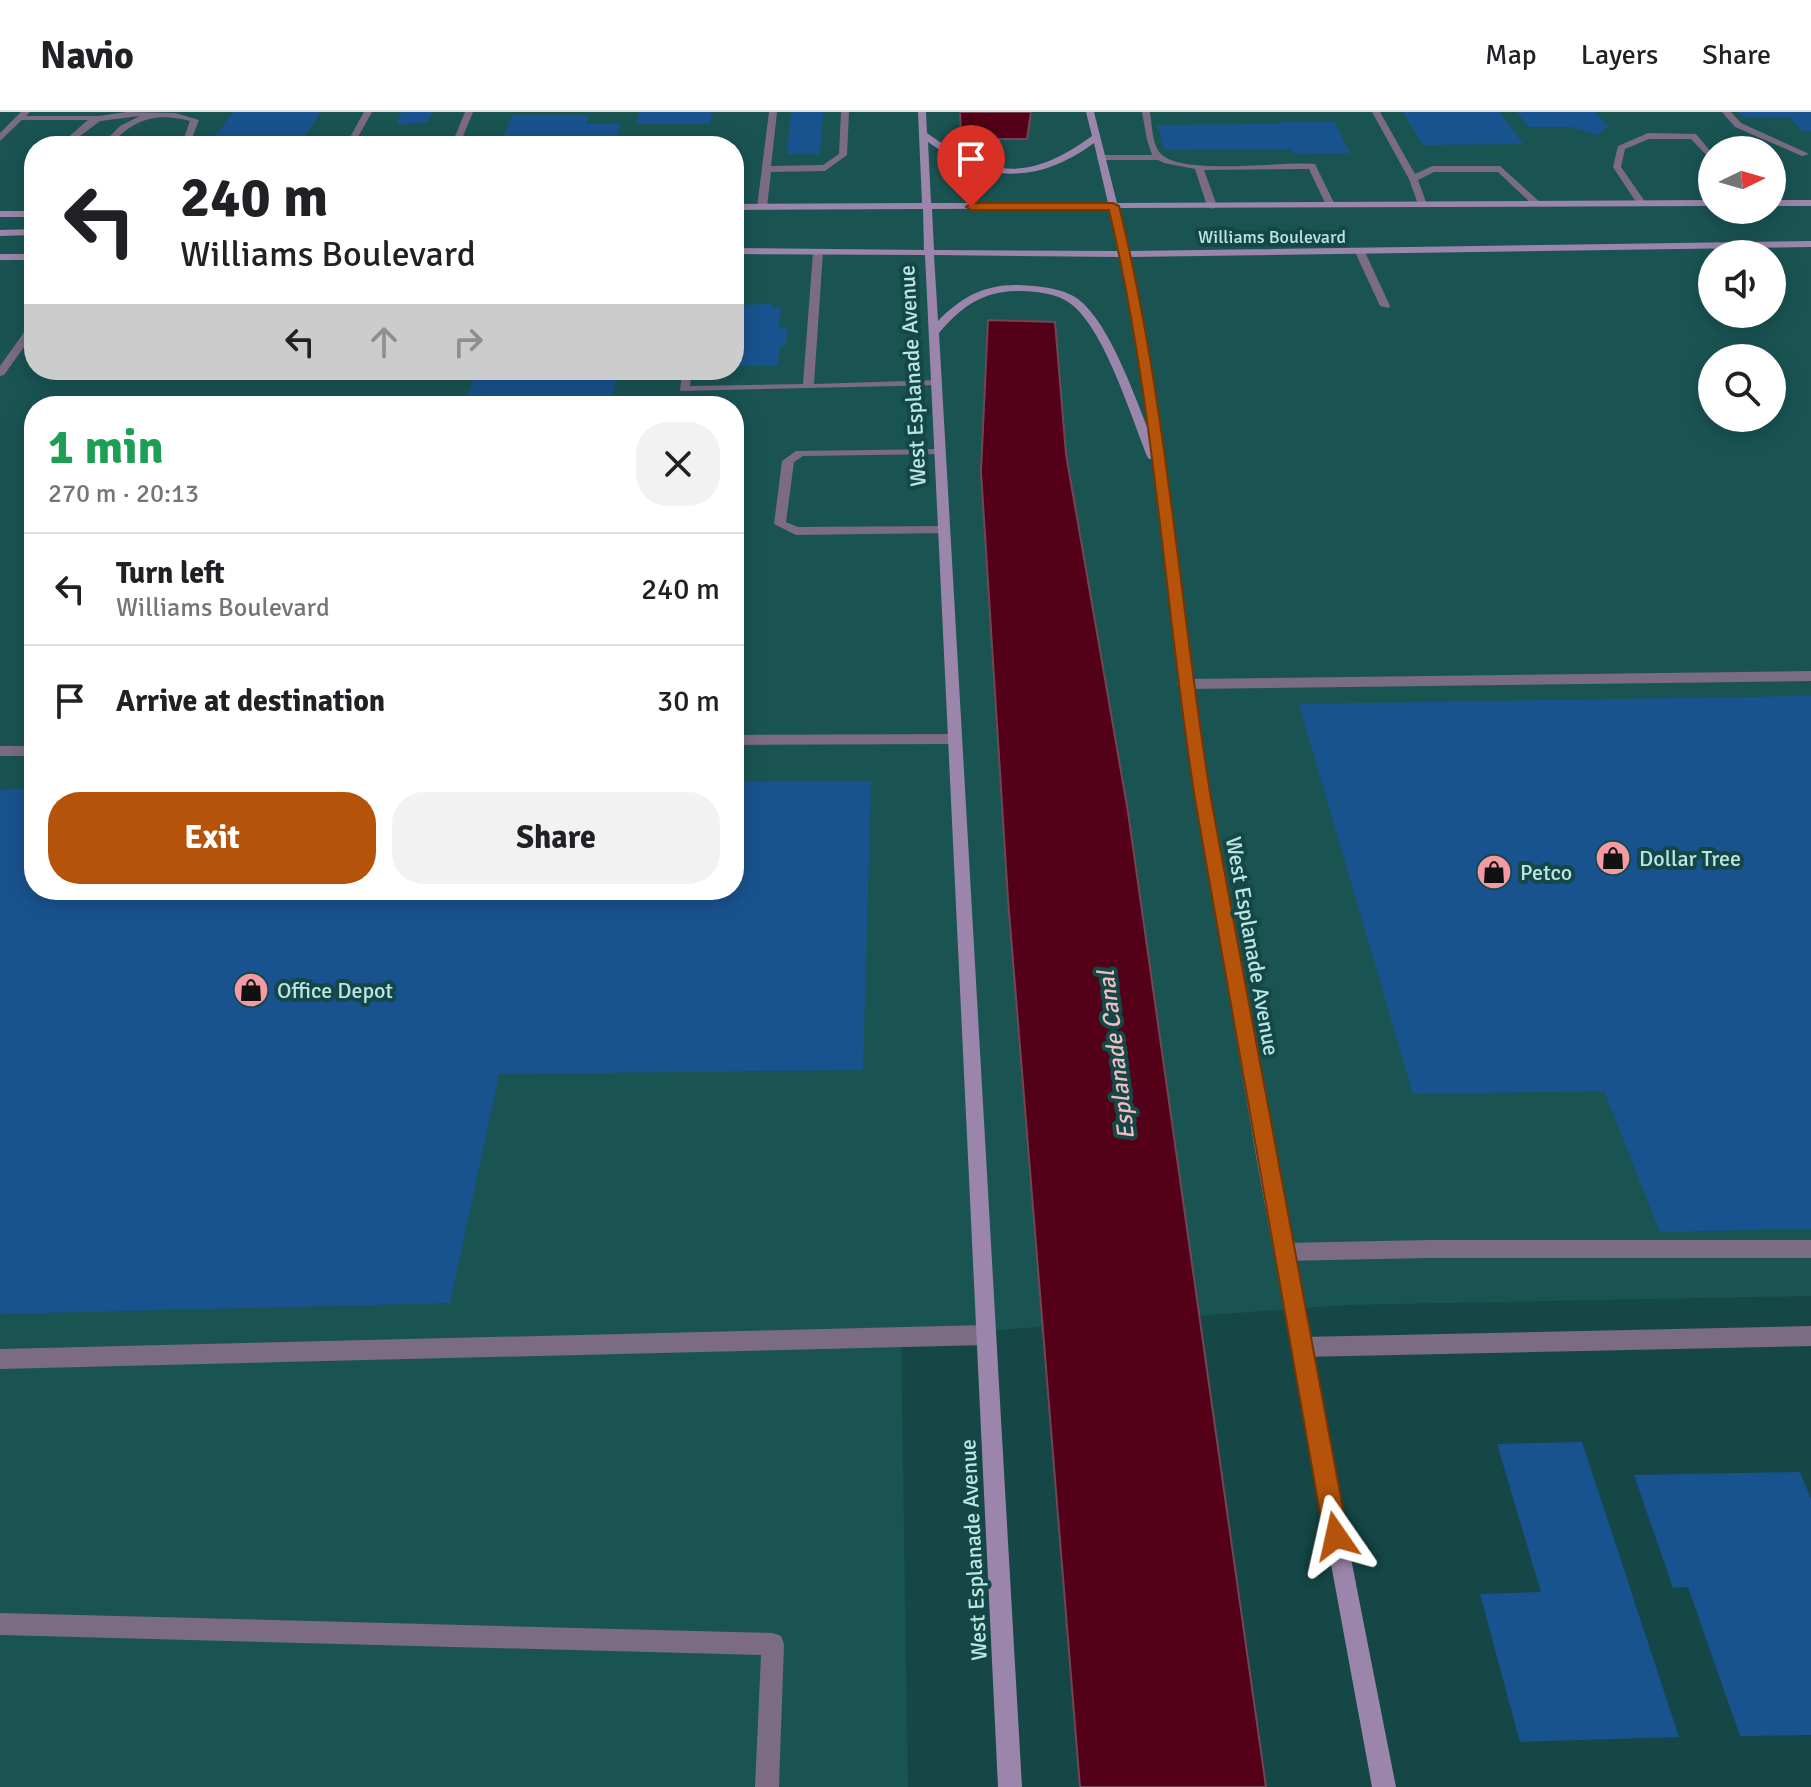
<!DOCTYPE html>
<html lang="en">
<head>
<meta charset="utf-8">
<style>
  body { margin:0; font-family:Signika,sans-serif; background:#f2f2f2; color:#202124; height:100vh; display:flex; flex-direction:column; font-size:30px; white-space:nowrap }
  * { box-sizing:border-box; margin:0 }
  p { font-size:26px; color:#757577 }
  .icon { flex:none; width:44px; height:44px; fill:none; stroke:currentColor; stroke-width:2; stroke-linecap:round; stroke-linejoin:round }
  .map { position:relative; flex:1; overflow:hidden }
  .drawer { position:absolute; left:24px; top:284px; width:720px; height:504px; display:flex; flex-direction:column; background:#fff; border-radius:32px; box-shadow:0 4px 20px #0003 }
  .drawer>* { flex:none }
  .banner { position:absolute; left:24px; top:24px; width:720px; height:244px; border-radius:32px; box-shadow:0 4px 20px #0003; background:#fff; color:#202124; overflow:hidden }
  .needle { width:52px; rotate:85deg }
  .tools { position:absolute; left:1698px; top:24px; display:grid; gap:16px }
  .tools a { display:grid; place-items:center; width:88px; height:88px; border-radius:50%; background:#fff; box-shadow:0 4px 20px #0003; font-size:40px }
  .pin { position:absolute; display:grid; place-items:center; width:68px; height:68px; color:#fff; margin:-82px -34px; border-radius:50% 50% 50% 0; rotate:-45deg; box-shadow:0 0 8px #0007 }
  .pin .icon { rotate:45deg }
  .me { position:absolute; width:88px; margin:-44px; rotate:349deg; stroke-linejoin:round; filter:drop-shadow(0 0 6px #0008) }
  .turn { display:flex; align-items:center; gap:28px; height:168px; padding:0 24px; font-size:36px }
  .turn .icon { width:104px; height:104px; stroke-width:2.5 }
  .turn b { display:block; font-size:56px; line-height:68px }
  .lanes { display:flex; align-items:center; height:76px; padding:0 24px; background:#0003; justify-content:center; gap:40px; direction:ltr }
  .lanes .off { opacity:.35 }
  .round { display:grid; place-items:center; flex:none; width:84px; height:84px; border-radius:32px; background:#f2f2f2 }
  .summary { display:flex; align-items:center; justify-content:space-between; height:136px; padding:0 24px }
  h1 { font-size:48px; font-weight:700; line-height:60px; color:#1e9e55 }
  .cta { display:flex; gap:16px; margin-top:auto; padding:16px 24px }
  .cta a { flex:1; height:92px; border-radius:32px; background:#b45309; color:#fff; font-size:32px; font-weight:700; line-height:92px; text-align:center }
  .cta a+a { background:#f2f2f2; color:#202124 }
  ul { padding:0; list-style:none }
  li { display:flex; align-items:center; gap:24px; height:112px; padding:0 24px; border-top:2px solid #e0e0e0 }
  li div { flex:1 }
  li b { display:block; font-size:30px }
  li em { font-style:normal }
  header { display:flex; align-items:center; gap:48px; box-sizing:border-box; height:112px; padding:0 40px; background:#fff; border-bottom:2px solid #e0e0e0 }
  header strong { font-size:38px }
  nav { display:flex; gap:44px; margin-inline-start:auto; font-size:28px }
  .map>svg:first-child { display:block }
</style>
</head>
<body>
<header>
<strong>Navio</strong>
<nav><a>Map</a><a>Layers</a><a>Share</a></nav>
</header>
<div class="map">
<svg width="1811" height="1675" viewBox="0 0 1811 1675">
  <rect width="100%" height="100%" fill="#144746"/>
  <path fill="#195453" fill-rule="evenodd" d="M 0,0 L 1811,0 L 1811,1184 L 1347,1193 L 901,1225 L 908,1675 L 0,1675 ZM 34,34 L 734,34 L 734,258 L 34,258 ZM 1712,38 L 1772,38 L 1772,98 L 1712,98 ZM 1712,142 L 1772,142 L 1772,202 L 1712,202 ZM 1712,246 L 1772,246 L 1772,306 L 1712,306 ZM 34,294 L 734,294 L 734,778 L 34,778 Z"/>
  <g fill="#530018" stroke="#724555" stroke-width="2">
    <path d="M 960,0 L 1031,0 L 1027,27 L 978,27 L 961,22 Z"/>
    <path d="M 988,208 L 1055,210 L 1066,342 L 1128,700 L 1266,1675 L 1080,1675 L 1008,787 L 981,359 Z"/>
  </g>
  <g fill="#19538f">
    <path d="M 233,0 L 320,0 L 299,34 L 208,34 Z"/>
    <path d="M 402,0 L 432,0 L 427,10 L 399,12 L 397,10 Z"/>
    <path d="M 639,0 L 712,0 L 710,12 L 636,12 Z"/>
    <path d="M 791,0 L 823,0 L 820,42 L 787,42 Z"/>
    <path d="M 1403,0 L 1500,0 L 1523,32 L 1423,33 Z"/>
    <path d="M 1517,0 L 1596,0 L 1608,15 L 1596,23 L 1572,15 L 1528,15 Z"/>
    <path d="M 1738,0 L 1811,0 L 1811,19 L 1803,19 L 1789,5 L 1743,5 Z"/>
    <path d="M 512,3 L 589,3 L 586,12 L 620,12 L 616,28 L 582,28 L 580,34 L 500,34 Z"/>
    <path d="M 1280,10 L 1334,10 L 1350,41 L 1294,42 L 1292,37 L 1165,38 L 1157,13 L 1281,12 Z"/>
    <path d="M 771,192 L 771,196 L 781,196 L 778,216 L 787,216 L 786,234 L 780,234 L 778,254 L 734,254 L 734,193 Z"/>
    <path d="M 476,258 L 619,258 L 611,294 L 555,294 L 543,287 L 521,285 L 500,287 L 488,294 L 464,294 Z"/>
    <path d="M 1811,584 L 1811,1117 L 1660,1120 L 1604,979 L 1413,982 L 1299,592 Z"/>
    <path d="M 871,669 L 863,958 L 499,962 L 450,1191 L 0,1202 L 0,678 L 34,677 L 34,778 L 734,778 L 734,670 Z"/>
    <path d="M 1582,1330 L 1679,1625 L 1520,1630 L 1480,1482 L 1541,1480 L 1497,1332 Z"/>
    <path d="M 1800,1360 L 1811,1387 L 1811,1623 L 1740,1624 L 1688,1475 L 1673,1476 L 1634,1363 Z"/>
  </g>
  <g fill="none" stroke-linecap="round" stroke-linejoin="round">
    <g fill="#7b6c84" fill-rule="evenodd">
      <path d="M 127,0 L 175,1 L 199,8 L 189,34 L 181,34 L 190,9 C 155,0 134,7 109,34 L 100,34 L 120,14 L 140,4 L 100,9 L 67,34 L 58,34 L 88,8 L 19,8 L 15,6 L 19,4 L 99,4 Z"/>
      <path d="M 364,0 L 372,0 L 353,34 L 345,34 Z"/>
      <path d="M 465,0 L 473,0 L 459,34 L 451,34 Z"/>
      <path d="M 769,0 L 777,0 L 771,54 L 823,53 L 839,42 L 841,0 L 849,0 L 847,43 L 825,59 L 771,60 L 767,95 L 762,98 L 757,95 Z"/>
      <path d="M 1142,0 L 1150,0 C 1152,12 1152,33 1161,42 C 1183,64 1283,49 1315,52 L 1335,93 L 1327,95 L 1309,57 L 1204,58 L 1217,94 L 1212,97 L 1207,94 L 1195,57 L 1164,51 L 1158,48 L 1098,48 L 1097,46 L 1101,43 L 1152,43 L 1147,28 Z"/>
      <path d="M 1372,0 L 1380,0 L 1415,62 L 1432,54 L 1500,54 L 1542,92 L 1534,94 L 1498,60 L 1434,60 L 1418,68 L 1427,93 L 1419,95 L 1409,67 Z"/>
      <path d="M 1722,0 L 1731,0 L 1741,11 L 1809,42 L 1802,44 L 1735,15 Z"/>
      <path d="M 1648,21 L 1696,22 L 1712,41 L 1712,49 L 1691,27 L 1649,27 L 1625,37 L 1621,55 L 1646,91 L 1641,94 L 1638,93 L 1613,55 L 1618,34 Z"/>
      <path d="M 1716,130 L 1719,131 L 1727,142 L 1717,142 L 1711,133 Z"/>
      <path d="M 818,137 L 823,140 L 814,272 L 937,268 L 941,269 L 941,273 L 680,279 L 682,258 L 692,258 L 690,274 L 803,272 L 813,140 Z"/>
      <path d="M 1360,137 L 1365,140 L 1390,194 L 1389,196 L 1380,194 L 1355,140 Z"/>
      <path d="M 34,211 L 34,221 L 4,263 L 0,264 L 0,254 L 30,212 Z"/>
      <path d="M 940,337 L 944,338 L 944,342 L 803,344 L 794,350 L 786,410 L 798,415 L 944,414 L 948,415 L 948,421 L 796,423 L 774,412 L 782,349 L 796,339 Z"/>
      <path d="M 1811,559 L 1811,569 L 1184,577 L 1177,572 L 1184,567 Z"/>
      <path d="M 953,622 L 960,627 L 953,632 L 734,633 L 734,623 Z"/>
      <rect x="0" y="634" width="34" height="10"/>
      <path d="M 1428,1128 L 1811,1128 L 1811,1146 L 1428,1146 L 1283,1149 L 1276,1147 L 1274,1140 L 1276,1133 L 1283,1131 Z"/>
      <path d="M 986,1213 L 993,1216 L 996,1223 L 993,1230 L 986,1233 L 0,1257 L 0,1237 Z"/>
      <path d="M 1811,1214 L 1811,1234 L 1301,1245 L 1294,1242 L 1291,1235 L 1294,1228 L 1301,1225 Z"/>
      <path d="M 0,1501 L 773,1521 L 781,1524 L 784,1532 L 779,1675 L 755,1675 L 761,1543 L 0,1523 Z"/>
    </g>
    <path fill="#7b6c84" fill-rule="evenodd" d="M 21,0 L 30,0 L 0,29 L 0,21 Z"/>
    <g fill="#9c85aa" fill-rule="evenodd">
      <path d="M 918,0 L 926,0 L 927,21 C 989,66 1029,70 1092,24 L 1086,0 L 1094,0 L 1117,91 L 1712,88 L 1712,94 L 1118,96 L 1129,139 L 1811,129 L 1811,135 L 1130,145 C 1170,323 1180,505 1210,685 C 1266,1016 1331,1346 1396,1675 L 1372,1675 L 1258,1055 L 1195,682 L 1155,349 L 1148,346 C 1131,305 1105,218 1071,192 C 1057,181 1035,179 1017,179 C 983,179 961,195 939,221 L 1022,1675 L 998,1675 L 925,143 L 734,142 L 734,136 L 924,138 L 923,97 L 734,98 L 734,92 L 922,91 ZM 928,30 C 984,71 1037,73 1094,31 L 1108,91 L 931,91 ZM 1109,96 L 1119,139 L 934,138 L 932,97 ZM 934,143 L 1120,145 L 1139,240 L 1152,327 C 1136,289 1111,212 1078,187 C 1063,176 1038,174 1019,173 C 985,172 961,185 938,209 Z"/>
      <rect x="1772" y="88" width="39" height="6"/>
      <rect x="0" y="99" width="34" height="6"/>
      <path d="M 34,117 L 34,123 L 0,124 L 0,118 Z"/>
      <rect x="0" y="142" width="34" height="6"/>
    </g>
  </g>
  <path fill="#b45309" stroke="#753606" stroke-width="2" d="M 1113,91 L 1119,94 C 1167,289 1179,490 1211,687 L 1348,1424 L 1345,1432 L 1336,1436 L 1328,1432 L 1324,1424 L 1195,687 C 1164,491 1155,291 1109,98 L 971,98 L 966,95 L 971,91 Z"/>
  <defs>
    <symbol id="shop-disc" viewBox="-11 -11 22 22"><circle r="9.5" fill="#f49aa4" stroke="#144746"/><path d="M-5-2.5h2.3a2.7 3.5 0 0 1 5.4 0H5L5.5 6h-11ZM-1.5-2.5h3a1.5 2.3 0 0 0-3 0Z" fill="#111"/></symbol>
  </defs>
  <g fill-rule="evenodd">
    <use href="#shop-disc" x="1593" y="726" width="40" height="40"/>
    <use href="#shop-disc" x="1474" y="740" width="40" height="40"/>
    <use href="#shop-disc" x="231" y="858" width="40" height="40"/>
  </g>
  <g text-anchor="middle" stroke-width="8" stroke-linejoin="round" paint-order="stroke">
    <g font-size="18" fill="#bbe6e4" stroke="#144746">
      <text x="1272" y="131">Williams Boulevard</text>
    </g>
    <g font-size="22" fill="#bbe6e4" stroke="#144746">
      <text transform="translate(912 264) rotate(-93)" y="8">West Esplanade Avenue</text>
      <text transform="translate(1253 834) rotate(80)" y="8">West Esplanade Avenue</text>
      <text transform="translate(973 1438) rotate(-93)" y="8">West Esplanade Avenue</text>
    </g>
    <g font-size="22" fill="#bbe6e4" stroke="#144746" text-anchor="start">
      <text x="1639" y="754">Dollar Tree</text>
      <text x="1520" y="768">Petco</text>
      <text x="277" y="886">Office Depot</text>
    </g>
    <g font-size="24" font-style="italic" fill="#f0bec2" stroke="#144746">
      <text transform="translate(1116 943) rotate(-97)" y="8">Esplanade Canal</text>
    </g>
  </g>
</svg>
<div class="tools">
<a><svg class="needle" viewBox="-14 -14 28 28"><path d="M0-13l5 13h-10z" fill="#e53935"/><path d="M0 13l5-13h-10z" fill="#757577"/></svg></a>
<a><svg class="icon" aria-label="sound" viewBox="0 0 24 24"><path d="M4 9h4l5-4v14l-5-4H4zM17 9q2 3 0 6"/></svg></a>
<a><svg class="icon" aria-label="search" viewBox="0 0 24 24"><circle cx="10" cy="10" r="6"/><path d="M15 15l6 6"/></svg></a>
</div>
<div class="pin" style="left:971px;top:95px;background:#d93025"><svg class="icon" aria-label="arrive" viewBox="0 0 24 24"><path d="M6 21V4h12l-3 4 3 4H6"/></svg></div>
<svg class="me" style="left:1336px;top:1424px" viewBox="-20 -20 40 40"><path d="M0-17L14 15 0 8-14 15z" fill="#b45309" stroke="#fff" stroke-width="4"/></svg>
<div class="banner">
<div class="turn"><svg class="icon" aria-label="left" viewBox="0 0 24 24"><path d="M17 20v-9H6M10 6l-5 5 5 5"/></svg><div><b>240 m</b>Williams Boulevard</div></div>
<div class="lanes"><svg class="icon" aria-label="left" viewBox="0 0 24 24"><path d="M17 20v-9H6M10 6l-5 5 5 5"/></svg><svg class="icon off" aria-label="ahead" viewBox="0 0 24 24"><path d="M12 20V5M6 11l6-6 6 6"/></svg><svg class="icon off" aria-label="right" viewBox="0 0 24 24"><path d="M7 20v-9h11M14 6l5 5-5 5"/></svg></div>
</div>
<section class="drawer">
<div class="summary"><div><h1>1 min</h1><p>270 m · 20:13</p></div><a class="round"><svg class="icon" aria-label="close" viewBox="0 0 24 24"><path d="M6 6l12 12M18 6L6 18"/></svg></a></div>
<ul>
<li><svg class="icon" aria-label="left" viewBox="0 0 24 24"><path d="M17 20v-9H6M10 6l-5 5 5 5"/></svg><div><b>Turn left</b><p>Williams Boulevard</p></div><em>240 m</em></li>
<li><svg class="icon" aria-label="arrive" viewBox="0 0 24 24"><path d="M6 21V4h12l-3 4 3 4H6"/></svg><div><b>Arrive at destination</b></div><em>30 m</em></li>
</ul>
<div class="cta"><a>Exit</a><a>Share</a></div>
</section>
</div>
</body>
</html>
